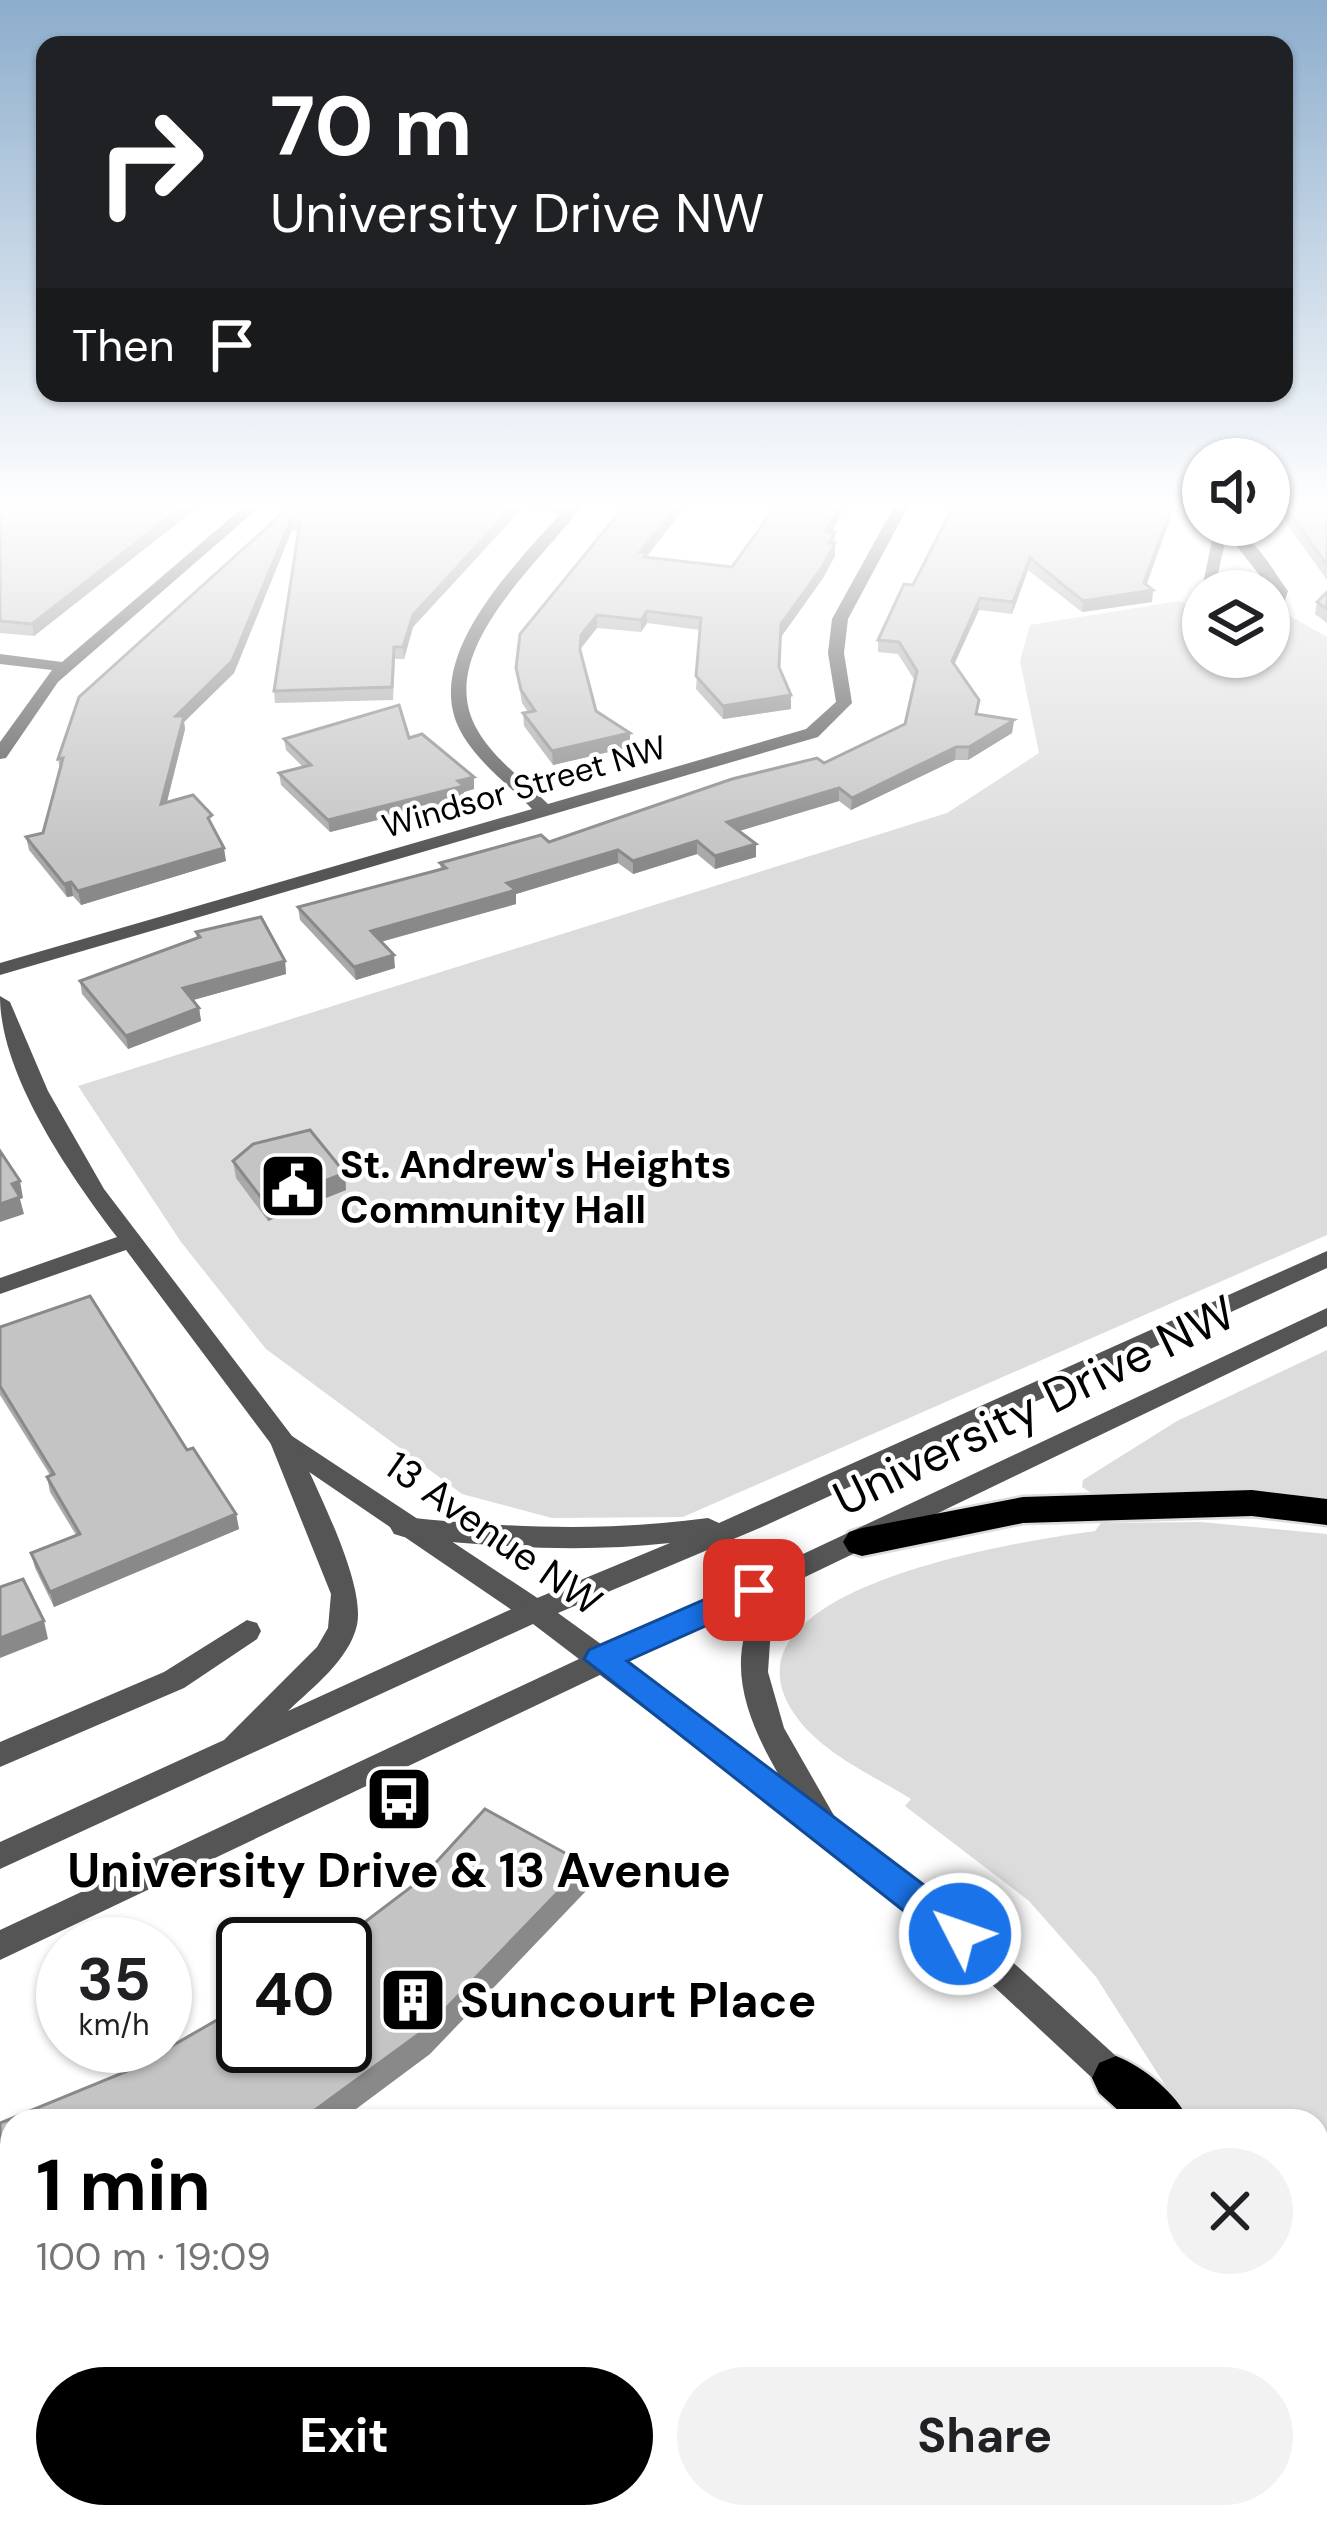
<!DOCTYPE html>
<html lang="en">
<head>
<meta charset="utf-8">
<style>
  body { margin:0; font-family:"DM Sans",sans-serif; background:#f2f2f2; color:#202124; height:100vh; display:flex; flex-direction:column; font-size:45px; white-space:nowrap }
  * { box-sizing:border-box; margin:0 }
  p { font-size:39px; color:#757577 }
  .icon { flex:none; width:66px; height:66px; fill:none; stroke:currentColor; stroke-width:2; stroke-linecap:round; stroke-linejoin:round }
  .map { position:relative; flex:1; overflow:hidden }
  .details { position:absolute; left:0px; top:2109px; width:1329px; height:420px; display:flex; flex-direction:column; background:#fff; border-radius:36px 36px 0 0; box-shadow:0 3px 9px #0004 }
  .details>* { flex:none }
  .hud { position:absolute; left:36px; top:36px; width:1257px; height:366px; border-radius:24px; box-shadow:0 3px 9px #0004; background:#202124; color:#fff; overflow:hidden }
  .buttons { position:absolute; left:1182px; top:438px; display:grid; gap:24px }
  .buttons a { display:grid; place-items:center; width:108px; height:108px; border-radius:50%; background:#fff; box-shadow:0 3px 9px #0004; font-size:60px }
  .speed { position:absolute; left:36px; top:1917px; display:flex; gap:24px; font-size:60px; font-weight:700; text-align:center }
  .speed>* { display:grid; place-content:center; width:156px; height:156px; border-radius:50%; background:#fff; box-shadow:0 3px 9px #0004; line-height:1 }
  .speed small { font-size:30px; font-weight:400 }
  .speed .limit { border:6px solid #111; border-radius:18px; background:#fff; color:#111 }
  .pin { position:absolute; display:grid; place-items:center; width:102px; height:102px; color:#fff; margin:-51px; border-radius:24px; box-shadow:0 6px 18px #0006 }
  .me { position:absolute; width:132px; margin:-66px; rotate:311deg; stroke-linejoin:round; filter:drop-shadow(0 0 9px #0008) }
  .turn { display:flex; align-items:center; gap:42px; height:252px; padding:0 36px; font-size:54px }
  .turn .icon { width:156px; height:156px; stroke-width:2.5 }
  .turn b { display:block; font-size:84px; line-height:102px }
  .then { display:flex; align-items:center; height:114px; padding:0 36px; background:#0003; gap:24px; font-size:45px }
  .round { display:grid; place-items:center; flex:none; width:126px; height:126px; border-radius:63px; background:#f2f2f2 }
  .summary { display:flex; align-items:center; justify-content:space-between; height:204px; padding:0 36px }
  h1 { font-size:72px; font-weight:700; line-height:90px; color:#000 }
  .button { display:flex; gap:24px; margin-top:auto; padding:24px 36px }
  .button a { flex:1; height:138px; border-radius:72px; background:#000; color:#fff; font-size:48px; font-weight:700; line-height:138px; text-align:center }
  .button a+a { background:#f2f2f2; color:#202124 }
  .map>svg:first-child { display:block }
</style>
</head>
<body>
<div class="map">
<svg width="1327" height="2529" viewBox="0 0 1327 2529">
  <rect width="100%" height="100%" fill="#fff"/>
  <g fill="#dcdcdc">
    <path d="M 1179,601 L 1203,612 L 1203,657 L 1269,657 L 1269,619 L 1290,616 L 1327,637 L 1327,1235 L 683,1517 L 552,1518 L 462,1494 L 266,1349 L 181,1242 L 78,1086 L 947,813 L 1039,753 L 1020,661 L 1030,625 Z"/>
    <path d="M 1327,1350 L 1327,1505 L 1094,1495 L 1082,1487 L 1083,1480 L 1177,1421 Z"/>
    <path d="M 1201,1522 L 1327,1534 L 1327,2287 L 1317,2281 L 1317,2121 L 1188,2121 L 1096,1977 L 1029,1901 L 905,1806 L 911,1799 C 874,1776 824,1754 798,1719 C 700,1589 1023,1541 1095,1531 L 1101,1523 Z"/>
  </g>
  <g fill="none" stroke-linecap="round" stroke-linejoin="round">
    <defs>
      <g id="trunk">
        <path d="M 1252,1490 L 1327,1499 L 1327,1525 L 1252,1516 L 1023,1523 L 862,1556 L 849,1552 L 843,1542 L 849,1532 L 862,1528 L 1023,1497 Z"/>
        <path d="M 1116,2056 C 1144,2067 1177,2094 1189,2121 L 1130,2121 L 1099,2093 L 1092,2078 L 1099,2063 Z"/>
        <path d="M 1317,2277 L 1327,2281 L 1327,2333 L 1317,2328 Z"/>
        <path d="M 1327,2356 L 1327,2410 L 1317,2411 L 1317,2357 Z"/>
        <path d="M 12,2429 L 12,2483 L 0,2484 L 0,2430 Z"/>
        <path d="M 1317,2489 L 1327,2493 L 1327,2529 L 1077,2529 L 1082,2517 L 1317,2517 Z"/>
      </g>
    </defs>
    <use href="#trunk" stroke="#dbdbdb" stroke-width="5"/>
    <g fill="#555" fill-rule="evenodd">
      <path d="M 248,503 L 264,503 L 58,682 L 6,758 L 0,759 L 0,742 L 52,670 L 0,664 L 0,654 L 62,662 Z"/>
      <path d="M 502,503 L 584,503 C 544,560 430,652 478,731 C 494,759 525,781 548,804 L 806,729 L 836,702 L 828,653 L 832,619 L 896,503 L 910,503 L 848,619 L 844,653 L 852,703 L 818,737 L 0,975 L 0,963 L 532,809 C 508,784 473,759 458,726 C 425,653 516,564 561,513 Z"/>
      <path d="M 1175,503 L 1193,503 L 1203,508 L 1203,518 Z"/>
      <path d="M 1215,525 C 1250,525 1268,564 1288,591 L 1284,603 L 1269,610 L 1272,591 L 1227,534 L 1214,591 L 1201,594 Z"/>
      <path d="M 0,996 L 10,1002 L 48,1091 L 104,1189 L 292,1436 L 545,1603 L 549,1611 L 545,1619 L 535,1622 L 525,1619 L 274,1448 L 126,1250 L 0,1294 L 0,1278 L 117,1237 C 70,1175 0,1075 0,996 Z"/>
      <path d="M 247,1620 L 257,1623 L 261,1631 L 257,1639 L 184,1688 L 0,1767 L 0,1742 L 164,1672 Z"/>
    </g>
    <path fill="#555" fill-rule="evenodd" d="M 1327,1251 L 1327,1268 L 762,1527 L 558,1613 L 605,1647 L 1327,1308 L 1327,1326 L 803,1578 L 780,1613 L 770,1642 L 768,1672 L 784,1728 L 836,1819 L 939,1895 L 1128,2067 L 1133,2078 L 1128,2089 L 1116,2094 L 1104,2089 L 917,1915 L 600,1675 L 0,1960 L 0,1930 L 579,1659 L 533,1624 L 0,1869 L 0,1842 L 224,1740 L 317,1647 L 328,1628 L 331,1594 L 270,1442 L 274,1436 L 292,1436 L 296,1442 C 314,1485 366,1582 357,1625 C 349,1660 313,1687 288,1711 L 525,1603 L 670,1543 C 580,1553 493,1547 404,1537 L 394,1534 L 390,1527 L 394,1520 L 404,1517 C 507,1528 605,1532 708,1518 L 719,1523 ZM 760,1599 C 722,1661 747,1720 780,1777 L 626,1663 Z"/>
    <use href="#trunk" fill="#000" fill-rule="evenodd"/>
  </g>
  <g fill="#a9a9a9">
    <path d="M 0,503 L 203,503 L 34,636 L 0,633 Z"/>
    <path d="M 294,503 L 520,511 L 413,627 L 404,659 L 395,659 L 393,700 L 275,703 L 274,691 L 298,532 L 292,530 L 234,673 L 184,722 L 185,729 L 167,802 L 213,828 L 226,861 L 81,905 L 73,896 L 67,897 L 29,850 L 26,837 L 43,833 L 60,771 L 58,759 Z"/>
    <path d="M 627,503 L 688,503 L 647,557 L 732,567 L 832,532 L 835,532 L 835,556 L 823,578 L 781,637 L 780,667 L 791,709 L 723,719 L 696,689 L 700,630 L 647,623 L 641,632 L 597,628 L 581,648 L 581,654 L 596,711 L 630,747 L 553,765 L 524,726 L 523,713 L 528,712 L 522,703 L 516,668 Z"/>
    <path d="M 1272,503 L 1327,503 L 1327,580 Z"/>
    <path d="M 1174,508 L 1146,585 L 1153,590 L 1152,602 L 1082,612 L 1028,570 L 1012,614 L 979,610 L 954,665 L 977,714 L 1014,720 L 1012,733 L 968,760 L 955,760 L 851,810 L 839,801 L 739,831 L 756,844 L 756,857 L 715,869 L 697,854 L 633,874 L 618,863 L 516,894 L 516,904 L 381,942 L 395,968 L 356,980 L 300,920 L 298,907 L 441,869 L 440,863 L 549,842 L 824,763 L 905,724 L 915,681 L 898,654 L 878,652 L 878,640 L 913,585 Z"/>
    <path d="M 1327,592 L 1327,623 L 1315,614 L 1317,602 Z"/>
    <path d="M 409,738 L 474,777 L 474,789 L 464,792 L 464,798 L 330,832 L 281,785 L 279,773 L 303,767 L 286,750 L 284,739 Z"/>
    <path d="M 196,932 L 285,961 L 286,974 L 193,1000 L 199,1008 L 201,1021 L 128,1049 L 82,994 L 80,981 L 197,938 Z"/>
    <path d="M 233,1161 L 345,1173 L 346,1190 L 268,1221 L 236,1178 Z"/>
    <path d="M 0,1327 L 187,1450 L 236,1514 L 239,1529 L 54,1607 L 35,1568 L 31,1553 L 76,1535 L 50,1492 L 47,1477 L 50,1475 L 0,1395 Z"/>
  </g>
  <g fill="#898989">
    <path d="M 187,503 L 203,503 L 34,636 L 32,624 Z"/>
    <path d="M 516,503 L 520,503 L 520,511 L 413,627 L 404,659 L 403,647 L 413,615 Z"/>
    <path d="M 679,503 L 688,503 L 647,555 L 647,565 L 640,552 Z"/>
    <path d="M 842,503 L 848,503 L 825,543 L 826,531 Z"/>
    <path d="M 1173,503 L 1174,508 L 1144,592 L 1153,590 L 1152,602 L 1082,612 L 1083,601 L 1144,583 Z"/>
    <path d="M 291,519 L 292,530 L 234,673 L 184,722 L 185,729 L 163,817 L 161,804 L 176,716 Z"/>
    <path d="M 835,543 L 835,556 L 823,578 L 781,637 L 781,624 Z"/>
    <path d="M 1030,558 L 1028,570 L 1012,614 L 1013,602 Z"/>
    <path d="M 980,598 L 979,610 L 950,673 L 952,661 Z"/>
    <path d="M 647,611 L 647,623 L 641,632 L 641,620 Z"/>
    <path d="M 597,615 L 597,628 L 581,648 L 580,663 L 581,635 Z"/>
    <path d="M 791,695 L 791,709 L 723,719 L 723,706 Z"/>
    <path d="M 1014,720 L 1012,733 L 968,760 L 969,747 Z"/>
    <path d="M 630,733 L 630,747 L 553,765 L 552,751 Z"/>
    <path d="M 956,747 L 955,760 L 851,810 L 852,798 Z"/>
    <path d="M 474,777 L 474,789 L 464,792 L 464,798 L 330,832 L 328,820 Z"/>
    <path d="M 839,788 L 839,801 L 726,835 L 727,822 Z"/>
    <path d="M 697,841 L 697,854 L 633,874 L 633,861 Z"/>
    <path d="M 756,844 L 756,857 L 715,869 L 715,856 Z"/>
    <path d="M 224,848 L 226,861 L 81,905 L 78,891 Z"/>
    <path d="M 618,850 L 618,863 L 516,894 L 516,904 L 372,944 L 371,931 L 507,883 Z"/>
    <path d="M 71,882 L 73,896 L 67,897 L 64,884 Z"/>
    <path d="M 394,955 L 395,968 L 356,980 L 354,967 Z"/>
    <path d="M 285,961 L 286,974 L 186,1002 L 183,988 Z"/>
    <path d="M 199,1008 L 201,1021 L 128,1049 L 126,1036 Z"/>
    <path d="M 345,1173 L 346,1190 L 268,1221 L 266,1204 Z"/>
    <path d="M 20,1181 L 23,1198 L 20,1199 L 24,1214 L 0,1222 L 0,1204 L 12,1184 Z"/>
    <path d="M 236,1514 L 239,1529 L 54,1607 L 50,1592 Z"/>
    <path d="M 44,1621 L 48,1639 L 0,1658 L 0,1638 Z"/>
    <path d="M 585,1864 L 586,1891 L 430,2054 L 340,2121 L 300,2121 Z"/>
    <path d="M 12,2269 L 12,2298 L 0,2301 L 0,2273 Z"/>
  </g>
  <g fill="#c4c4c4" stroke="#898989" stroke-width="3">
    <path d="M 0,503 L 187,503 L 32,624 L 0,621 Z"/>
    <path d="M 294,503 L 516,503 L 413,615 L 403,647 L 394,647 L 392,687 L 274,691 L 300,522 L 291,519 L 232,661 L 176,716 L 184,716 L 161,804 L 193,795 L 212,815 L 208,818 L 224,848 L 78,891 L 71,882 L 64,884 L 26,837 L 43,833 L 63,758 L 58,759 L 79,697 Z"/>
    <path d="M 627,503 L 679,503 L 640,552 L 647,552 L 644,557 L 732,567 L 778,503 L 842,503 L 826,531 L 835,532 L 829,543 L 835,543 L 823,566 L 781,624 L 779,667 L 791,695 L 723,706 L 696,676 L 701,618 L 647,611 L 641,620 L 597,615 L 581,635 L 580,650 L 596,711 L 630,733 L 552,751 L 523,713 L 535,711 L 521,690 L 516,668 L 520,634 Z"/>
    <path d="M 955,503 L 1173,503 L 1144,583 L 1153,590 L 1083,601 L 1030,558 L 1013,602 L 980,598 L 952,661 L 979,700 L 976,714 L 1014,720 L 969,747 L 956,747 L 852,798 L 839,788 L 727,822 L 756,844 L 715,856 L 697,841 L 633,861 L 618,850 L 507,883 L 516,890 L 371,931 L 394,955 L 354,967 L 298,907 L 446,868 L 440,863 L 541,835 L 549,842 L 732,779 L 817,758 L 824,763 L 905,724 L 917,671 L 899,642 L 878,640 L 904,584 L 913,585 Z"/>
    <path d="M 1282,503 L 1327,503 L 1327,565 Z"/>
    <path d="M 1327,592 L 1327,609 L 1317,602 Z"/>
    <path d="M 399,705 L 409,738 L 422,734 L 474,777 L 458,781 L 464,786 L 328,820 L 279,773 L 311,765 L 284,739 Z"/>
    <path d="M 261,917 L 285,961 L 183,988 L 199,1008 L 126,1036 L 80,981 L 200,937 L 196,932 Z"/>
    <path d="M 310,1130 L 345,1173 L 266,1204 L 233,1161 L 253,1144 Z"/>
    <path d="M 0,1151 L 20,1181 L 12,1184 L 20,1197 L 0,1204 Z"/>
    <path d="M 90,1296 L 187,1450 L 193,1448 L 236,1514 L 50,1592 L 31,1553 L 80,1534 L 47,1477 L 54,1474 L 0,1386 L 0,1327 Z"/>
    <path d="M 23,1579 L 44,1621 L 0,1638 L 0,1587 Z"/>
    <path d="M 485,1809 L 585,1864 L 427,2028 L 300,2121 L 12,2121 L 12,2269 L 0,2273 L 0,2123 L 130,2070 L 243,2005 L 243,2046 L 345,2046 L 345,1944 L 336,1944 L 419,1881 Z"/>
  </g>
  <linearGradient id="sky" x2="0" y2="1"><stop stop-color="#8cadcc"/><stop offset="0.59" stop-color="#fff"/><stop offset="1" stop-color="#fff" stop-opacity="0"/></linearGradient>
  <rect width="1327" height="857" fill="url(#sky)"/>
  <path fill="#1a73e8" stroke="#114b97" stroke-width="3" d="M 754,1578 L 770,1590 L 766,1599 L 627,1661 L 973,1922 L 978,1934 L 973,1945 L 960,1950 L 947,1945 L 584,1659 L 589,1650 Z"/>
  <defs>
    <symbol id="civic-square" viewBox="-11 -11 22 22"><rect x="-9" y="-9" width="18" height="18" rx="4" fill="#000" stroke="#fff"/><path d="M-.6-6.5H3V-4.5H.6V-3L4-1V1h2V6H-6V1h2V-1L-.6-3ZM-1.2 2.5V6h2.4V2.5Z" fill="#fff"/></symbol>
    <symbol id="bus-square" viewBox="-11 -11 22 22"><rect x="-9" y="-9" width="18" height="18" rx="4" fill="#000" stroke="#fff"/><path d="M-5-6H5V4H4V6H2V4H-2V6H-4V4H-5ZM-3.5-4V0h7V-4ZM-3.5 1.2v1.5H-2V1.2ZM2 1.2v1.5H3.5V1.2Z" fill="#fff"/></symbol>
    <symbol id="building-square" viewBox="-11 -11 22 22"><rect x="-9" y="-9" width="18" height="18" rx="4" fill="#000" stroke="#fff"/><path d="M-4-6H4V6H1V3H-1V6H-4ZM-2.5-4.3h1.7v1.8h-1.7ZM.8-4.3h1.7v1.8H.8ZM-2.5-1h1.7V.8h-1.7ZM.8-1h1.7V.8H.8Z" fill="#fff"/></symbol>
  </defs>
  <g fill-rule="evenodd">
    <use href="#civic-square" x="255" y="1148" width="76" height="76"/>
    <use href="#bus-square" x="361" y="1761" width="76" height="76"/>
    <use href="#building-square" x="375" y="1962" width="76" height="76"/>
  </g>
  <g text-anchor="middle" stroke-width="9" stroke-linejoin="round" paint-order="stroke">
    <g font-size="33" fill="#000" stroke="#fff">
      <text transform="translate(524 786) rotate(-16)" y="12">Windsor Street NW</text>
    </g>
    <g font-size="39" font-weight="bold" fill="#000" stroke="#fff" text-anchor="start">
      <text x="340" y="1178">St. Andrew's Heights<tspan x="340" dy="45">Community Hall</tspan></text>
    </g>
    <g font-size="39" fill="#000" stroke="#fff">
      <text transform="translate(494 1533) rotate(35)" y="14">13 Avenue NW</text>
    </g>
    <g font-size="48" fill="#000" stroke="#fff">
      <text transform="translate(1034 1405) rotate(-26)" y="17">University Drive NW</text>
    </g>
    <g font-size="48" font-weight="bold" fill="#000" stroke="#fff">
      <text x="399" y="1887">University Drive &amp; 13 Avenue</text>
      <text x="460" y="2017" text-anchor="start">Suncourt Place</text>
    </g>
  </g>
</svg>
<div class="buttons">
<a><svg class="icon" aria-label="sound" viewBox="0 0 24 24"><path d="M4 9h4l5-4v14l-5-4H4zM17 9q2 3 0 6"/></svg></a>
<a><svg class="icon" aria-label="layers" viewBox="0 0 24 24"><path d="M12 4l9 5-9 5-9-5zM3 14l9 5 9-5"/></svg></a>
</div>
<div class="speed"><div>35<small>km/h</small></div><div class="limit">40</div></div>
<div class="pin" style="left:754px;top:1590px;background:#d93025"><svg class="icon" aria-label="arrive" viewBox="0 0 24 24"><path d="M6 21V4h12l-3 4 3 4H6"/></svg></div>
<svg class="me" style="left:960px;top:1934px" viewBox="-20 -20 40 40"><circle r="17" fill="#1a73e8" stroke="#fff" stroke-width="3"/><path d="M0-11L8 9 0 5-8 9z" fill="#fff"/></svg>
<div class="hud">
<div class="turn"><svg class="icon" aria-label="right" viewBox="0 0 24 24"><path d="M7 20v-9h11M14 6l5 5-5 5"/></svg><div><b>70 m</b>University Drive NW</div></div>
<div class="then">Then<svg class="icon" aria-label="arrive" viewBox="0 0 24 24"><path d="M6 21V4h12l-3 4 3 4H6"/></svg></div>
</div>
<section class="details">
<div class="summary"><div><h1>1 min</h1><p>100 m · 19:09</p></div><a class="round"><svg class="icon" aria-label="close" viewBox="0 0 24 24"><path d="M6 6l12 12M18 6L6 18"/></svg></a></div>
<div class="button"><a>Exit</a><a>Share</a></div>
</section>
</div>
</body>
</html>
